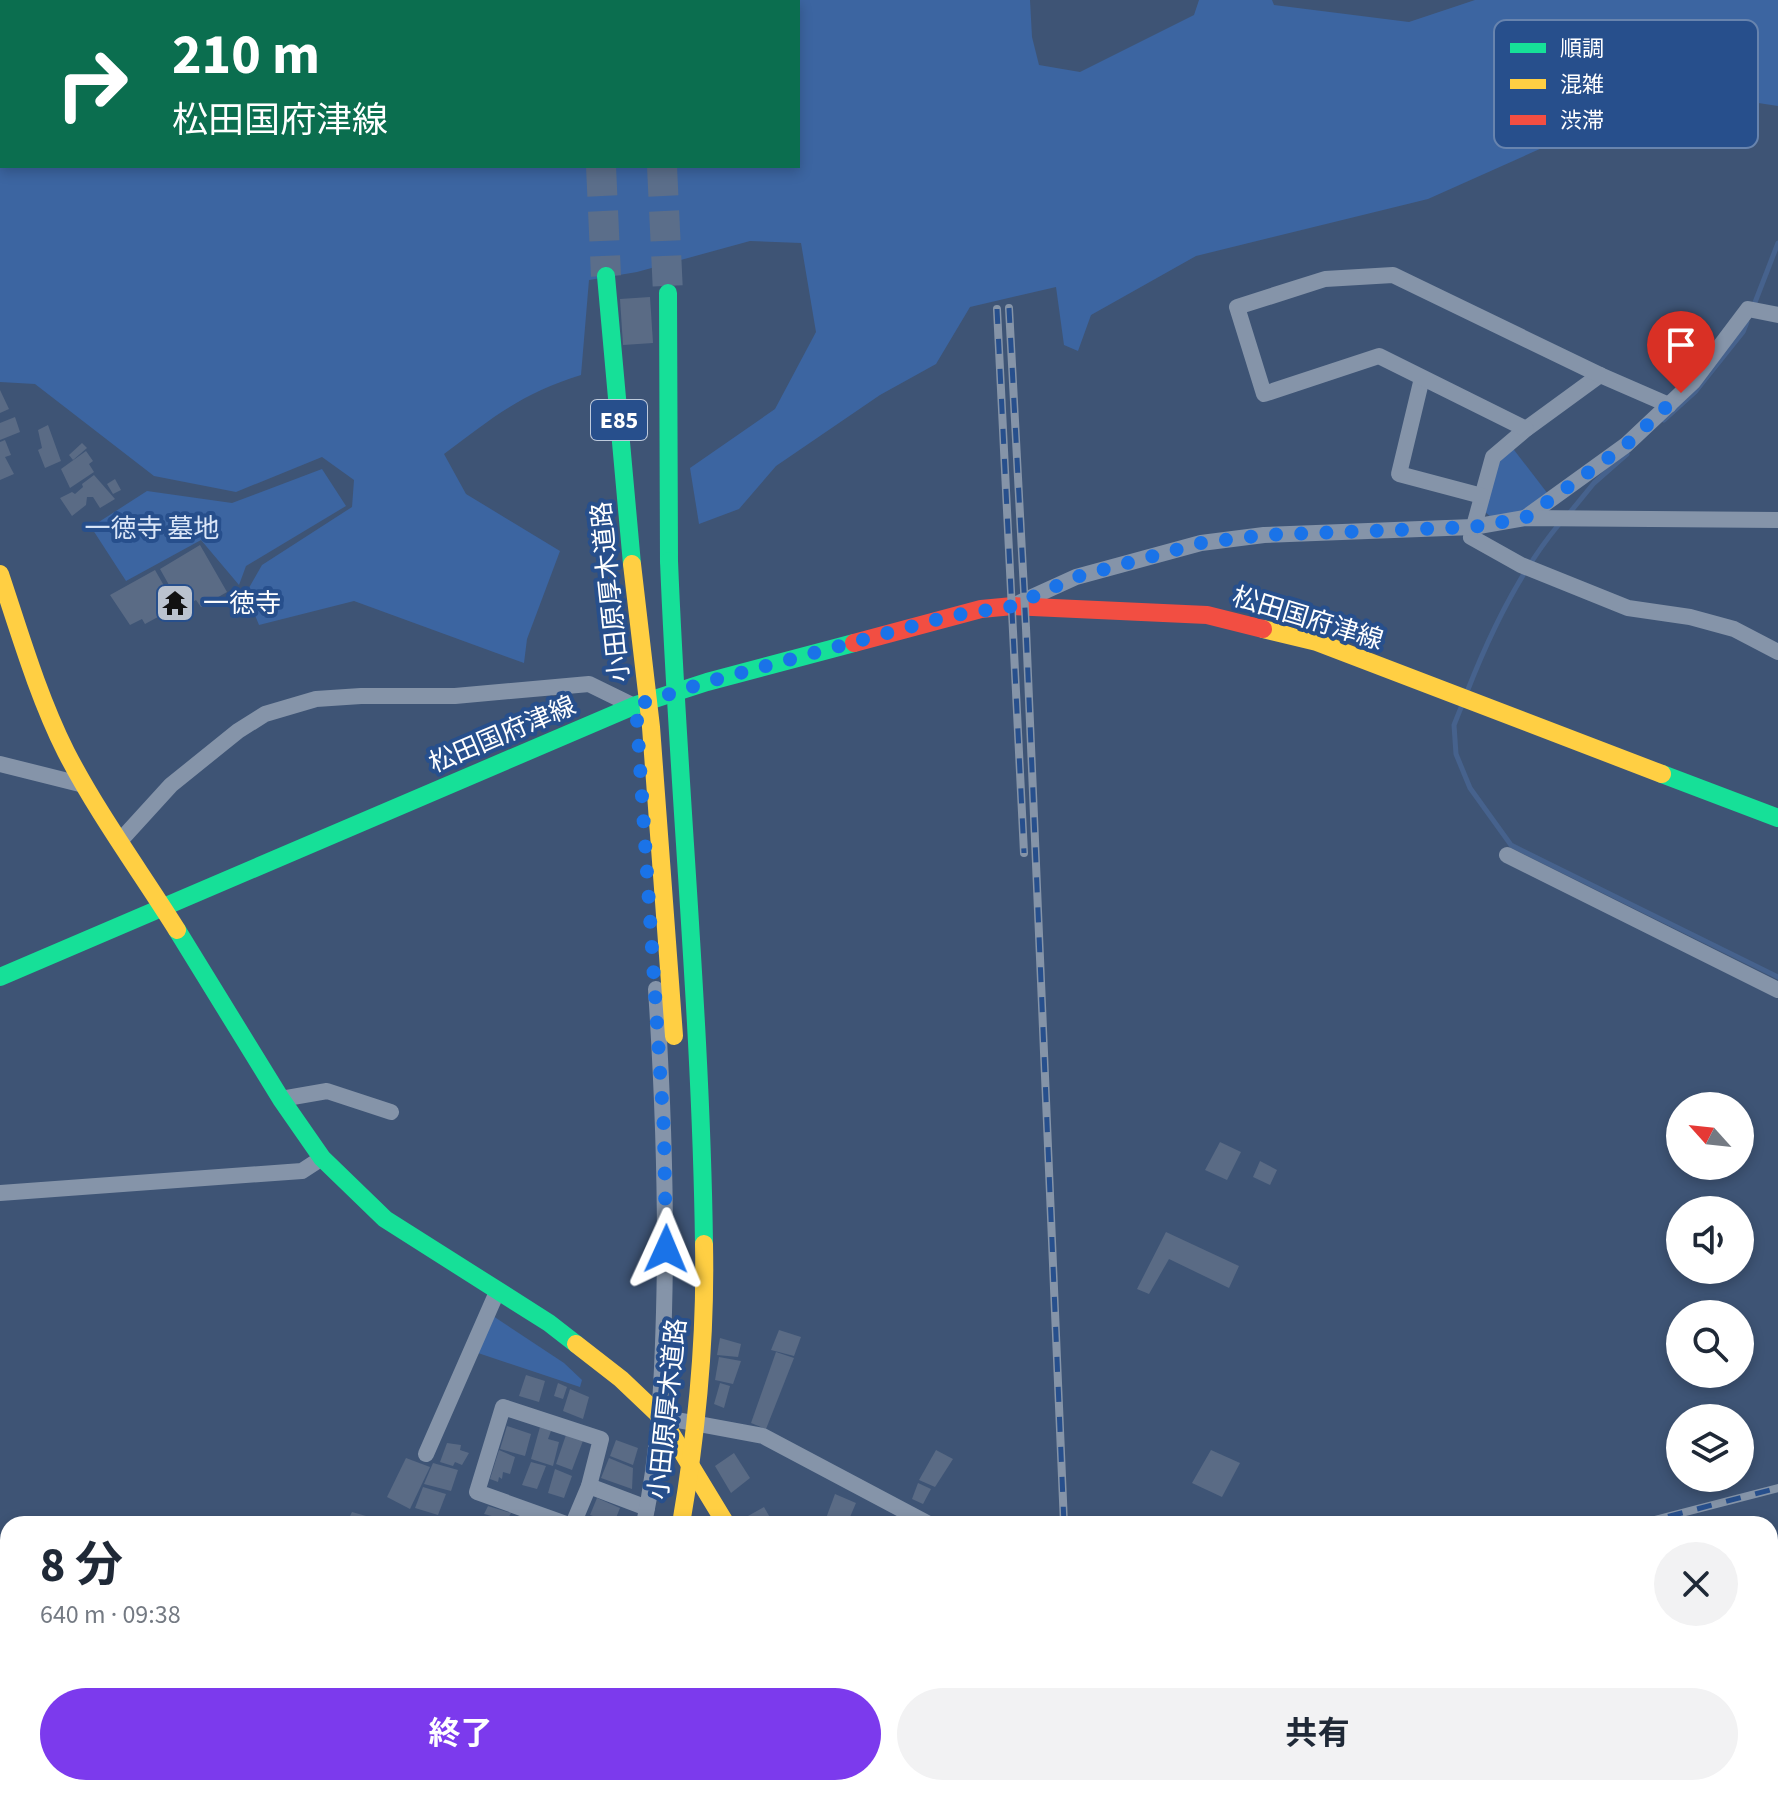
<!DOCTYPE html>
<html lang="ja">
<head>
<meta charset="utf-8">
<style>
  body { margin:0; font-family:"Source Sans 3","Noto Sans JP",sans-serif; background:#f2f2f3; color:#1f2937; height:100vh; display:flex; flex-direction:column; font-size:30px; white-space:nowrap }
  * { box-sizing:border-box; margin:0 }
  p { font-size:26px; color:#747a83 }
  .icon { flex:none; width:44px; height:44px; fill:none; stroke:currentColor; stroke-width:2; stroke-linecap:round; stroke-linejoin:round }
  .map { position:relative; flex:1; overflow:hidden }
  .sheet { position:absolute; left:0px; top:1516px; width:1778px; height:280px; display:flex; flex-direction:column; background:#fff; border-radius:24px 24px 0 0; box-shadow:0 4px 12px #0003 }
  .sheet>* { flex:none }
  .top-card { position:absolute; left:0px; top:0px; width:800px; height:168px; box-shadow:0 4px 12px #0003; background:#0b6e4f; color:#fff; overflow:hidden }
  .needle { width:52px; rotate:297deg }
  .tools { position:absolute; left:1666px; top:1092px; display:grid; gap:16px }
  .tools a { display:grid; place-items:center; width:88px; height:88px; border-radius:50%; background:#fff; box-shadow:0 4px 12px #0003; font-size:40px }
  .pin { position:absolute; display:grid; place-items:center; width:68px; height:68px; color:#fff; margin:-82px -34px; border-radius:50% 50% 50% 0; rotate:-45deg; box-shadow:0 0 8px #0007 }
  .pin .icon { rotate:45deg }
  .me { position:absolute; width:88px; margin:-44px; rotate:1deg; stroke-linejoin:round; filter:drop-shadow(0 0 6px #0008) }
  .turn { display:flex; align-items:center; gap:28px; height:168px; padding:0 40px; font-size:36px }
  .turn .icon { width:104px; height:104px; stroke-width:2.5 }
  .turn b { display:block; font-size:56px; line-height:68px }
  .round { display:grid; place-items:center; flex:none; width:84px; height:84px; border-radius:42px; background:#f2f2f3 }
  .overview { display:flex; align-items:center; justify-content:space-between; height:136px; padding:0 40px }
  h1 { font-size:48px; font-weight:700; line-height:60px }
  .action { display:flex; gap:16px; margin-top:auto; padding:16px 40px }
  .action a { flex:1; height:92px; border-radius:48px; background:#7c3aed; color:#fff; font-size:32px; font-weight:700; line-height:92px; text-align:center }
  .action a+a { background:#f2f2f3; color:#1f2937 }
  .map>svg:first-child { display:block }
</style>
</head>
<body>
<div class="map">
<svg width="1778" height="1796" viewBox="0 0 1778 1796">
  <rect width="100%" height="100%" fill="#3e5475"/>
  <g fill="#3c65a1">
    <path d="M 0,0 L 308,2 L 2,2 L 2,166 L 798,166 L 798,2 L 641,2 L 643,0 L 1030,0 L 1032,37 L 1039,65 L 1080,72 L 1194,15 L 1199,0 L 1272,0 L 1274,5 L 1409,22 L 1475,0 L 1778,0 L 1778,106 L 1719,97 L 1619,147 L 1571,135 L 1428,199 L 1196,256 L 1091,315 L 1078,351 L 1064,345 L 1056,287 L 970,307 L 936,364 L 880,395 L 776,466 L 739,509 L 699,524 L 690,468 L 775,409 L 816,332 L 801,243 L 750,241 L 637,272 L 589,280 L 581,375 C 522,393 492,418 444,454 L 466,494 L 560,551 L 527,639 L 524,663 L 354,601 L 259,625 L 246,593 L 262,565 L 352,507 L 354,480 L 322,457 L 236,492 L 154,476 L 35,384 L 0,382 Z"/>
    <path d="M 1511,446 L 1548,494 L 1516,515 L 1494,520 L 1481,508 L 1495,459 Z"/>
    <path d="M 322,469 L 346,506 L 246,566 L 239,585 L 201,540 L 126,581 L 91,527 L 147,491 L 232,503 Z"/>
    <path d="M 493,1316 L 564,1363 L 582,1380 L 580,1387 L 478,1353 Z"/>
  </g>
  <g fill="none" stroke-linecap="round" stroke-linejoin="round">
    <g stroke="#46628d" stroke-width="5">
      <path d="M 1754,305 L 1778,243"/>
      <path d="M 1664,420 L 1695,392 L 1743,332 L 1747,322"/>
      <path d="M 1567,516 L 1594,483 L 1627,454"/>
      <path d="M 1467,692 C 1490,633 1519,572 1560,523"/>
      <path d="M 1462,705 L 1454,725 L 1456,754 L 1470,788 L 1511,845 L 1778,977"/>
    </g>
    <g stroke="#46628d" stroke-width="32">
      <path d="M 1770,1739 L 1778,1737"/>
      <path d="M 0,1753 L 8,1752"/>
      <path d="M 248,1788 L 281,1796"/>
      <path d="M 1518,1796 L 1549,1788"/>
    </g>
  </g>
  <g fill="#5a6b85">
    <path d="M 650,297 L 653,343 L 623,345 L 620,299 Z"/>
    <path d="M 0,390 L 9,409 L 0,413 Z"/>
    <path d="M 15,417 L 20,432 L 0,440 L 0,423 Z"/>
    <path d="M 48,425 L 61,461 L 45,468 L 38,450 L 42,448 L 38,430 Z"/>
    <path d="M 5,440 L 11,455 L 5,457 L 14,474 L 0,480 L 0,442 Z"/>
    <path d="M 82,443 L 87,448 L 73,460 L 69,455 Z"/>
    <path d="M 86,451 L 93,461 L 89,464 L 94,472 L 70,488 L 61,469 Z"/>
    <path d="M 94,475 L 115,499 L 100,508 L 93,497 L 87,497 L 86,505 L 72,516 L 60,498 L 72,492 L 75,494 L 83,487 L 82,484 Z"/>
    <path d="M 115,479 L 121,490 L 113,494 L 107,484 Z"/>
    <path d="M 200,545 L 227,592 L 201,607 L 196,600 L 182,608 L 160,569 Z"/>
    <path d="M 155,570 L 171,598 L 164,604 L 169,611 L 145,624 L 142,619 L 130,625 L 110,595 Z"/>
    <path d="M 1220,1142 L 1241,1152 L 1227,1180 L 1205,1170 Z"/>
    <path d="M 1260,1161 L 1277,1170 L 1270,1185 L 1253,1177 Z"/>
    <path d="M 1166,1232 L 1239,1266 L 1229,1288 L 1169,1259 L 1149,1294 L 1137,1289 Z"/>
    <path d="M 779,1330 L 801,1337 L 794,1356 L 771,1350 Z"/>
    <path d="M 720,1338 L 741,1344 L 738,1357 L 717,1355 Z"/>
    <path d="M 776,1352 L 794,1358 L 766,1429 L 751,1423 Z"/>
    <path d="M 719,1357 L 741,1361 L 733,1384 L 715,1380 Z"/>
    <path d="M 526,1375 L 545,1381 L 539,1402 L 519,1396 Z"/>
    <path d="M 558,1383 L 567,1387 L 563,1399 L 554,1396 Z"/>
    <path d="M 720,1383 L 730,1386 L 724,1408 L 714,1404 Z"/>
    <path d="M 570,1389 L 589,1397 L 583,1419 L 563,1411 Z"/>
    <path d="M 507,1426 L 531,1434 L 525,1456 L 500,1449 Z"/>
    <path d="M 540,1427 L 551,1431 L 548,1439 L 559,1442 L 553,1466 L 531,1459 Z"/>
    <path d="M 567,1432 L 584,1438 L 572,1470 L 556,1464 Z"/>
    <path d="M 616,1440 L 638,1448 L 633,1465 L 610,1456 Z"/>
    <path d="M 447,1443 L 461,1445 L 460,1450 L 469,1453 L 462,1465 L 455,1462 L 453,1466 L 440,1462 Z"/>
    <path d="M 499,1450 L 515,1457 L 510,1474 L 503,1472 L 502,1479 L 499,1477 L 498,1482 L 490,1479 Z"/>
    <path d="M 936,1450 L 953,1459 L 935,1487 L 919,1480 Z"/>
    <path d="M 1211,1450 L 1240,1463 L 1222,1497 L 1192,1483 Z"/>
    <path d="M 734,1453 L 750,1478 L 731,1493 L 715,1466 Z"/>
    <path d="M 406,1458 L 430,1467 L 410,1509 L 387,1497 Z"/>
    <path d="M 609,1458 L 633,1468 L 632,1489 L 601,1478 Z"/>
    <path d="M 531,1462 L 546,1466 L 537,1489 L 522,1485 Z"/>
    <path d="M 433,1463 L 458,1470 L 451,1491 L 424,1484 Z"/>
    <path d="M 555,1469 L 572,1476 L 564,1498 L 548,1493 Z"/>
    <path d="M 918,1483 L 931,1489 L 923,1504 L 912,1499 Z"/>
    <path d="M 423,1487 L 446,1494 L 438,1515 L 415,1508 Z"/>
    <path d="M 835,1494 L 856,1503 L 847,1524 L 832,1524 L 825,1521 Z"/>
    <path d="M 597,1498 L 620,1508 L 614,1523 L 590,1515 Z"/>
    <path d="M 488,1506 L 511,1513 L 507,1520 L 484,1514 Z"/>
    <path d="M 764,1507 L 772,1521 L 771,1524 L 753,1524 L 748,1516 Z"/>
    <path d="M 352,1512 L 366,1516 L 362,1524 L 346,1524 Z"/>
    <path d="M 486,1517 L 504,1523 L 503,1524 L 482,1524 Z"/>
    <path d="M 875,1517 L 889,1524 L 871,1524 Z"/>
    <path d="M 3,1655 L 8,1658 L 8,1667 L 2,1674 L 0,1660 Z"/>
    <path d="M 439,1788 L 463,1788 L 458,1796 L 444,1796 L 437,1792 Z"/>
    <path d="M 812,1788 L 831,1788 L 830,1796 L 811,1796 Z"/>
  </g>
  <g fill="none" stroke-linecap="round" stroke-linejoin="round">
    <g stroke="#5b6e8a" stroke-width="30" stroke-dasharray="30 15" stroke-linecap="butt">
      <path d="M 594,0 L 594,2"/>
      <path d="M 654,0 L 654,2"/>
      <path d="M 601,166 L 606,276"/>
      <path d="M 662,166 L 668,293"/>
    </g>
    <g stroke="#8594a9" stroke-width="16">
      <path d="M 1600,375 L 1526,429 L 1493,457 L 1471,537 L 1521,565 L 1628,608 L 1690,617 L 1734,629 L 1778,652"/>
      <path d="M 1422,378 L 1399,474 L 1482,496"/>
      <path d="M 1526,429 L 1379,356 L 1264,394 L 1237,307 L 1325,279 L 1393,275 L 1600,375 L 1669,405"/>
      <path d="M 1525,518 L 1626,445 L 1693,382 L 1748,309 L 1778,315"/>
      <path d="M 1019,603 L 1076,577 L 1201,543 L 1264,535 L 1473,527 L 1525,518 L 1778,520"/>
      <path d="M 0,764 L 84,785"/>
      <path d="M 119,842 L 171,785 L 238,731 L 265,714 L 316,699 L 361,696 L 455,696 L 589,684 L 636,707"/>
      <path d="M 1507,855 L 1778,990"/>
      <path d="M 281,1099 L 327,1091 L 391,1112"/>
      <path d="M 0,1193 L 302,1171 L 322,1158"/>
      <path d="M 661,1417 L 763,1436 L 929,1524"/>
      <path d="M 426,1454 L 497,1292"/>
      <path d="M 589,1486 L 647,1508"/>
      <path d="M 566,1524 L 477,1492 L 503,1407 L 601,1439 L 589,1486 L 573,1524"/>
      <path d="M 644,1524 C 659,1451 662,1386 664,1312 C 667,1204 663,1097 656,989"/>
      <path d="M 0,1612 L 8,1611"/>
      <path d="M 0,1770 L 8,1772"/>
      <path d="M 85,1788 L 125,1796"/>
      <path d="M 487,1796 L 516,1788"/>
    </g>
    <g stroke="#16e098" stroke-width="18">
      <path d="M 606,276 L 632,564"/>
      <path d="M 668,293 L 669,561"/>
      <path d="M 1662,774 L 1778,818"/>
      <path d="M 177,930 L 281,1099 L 322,1158 L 385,1219 L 549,1323 L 576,1344"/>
      <path d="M 0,977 L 636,705 L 707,682 L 854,643"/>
      <path d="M 572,1796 L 576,1788"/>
    </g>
    <g stroke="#ffcf43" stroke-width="18">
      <path d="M 0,574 C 20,634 38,696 66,752 C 98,814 140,871 177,930"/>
      <path d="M 1263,629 L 1317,642 L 1662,774"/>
      <path d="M 576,1344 L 621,1379 L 661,1417 L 726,1524"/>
    </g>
    <g stroke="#f24e42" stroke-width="18">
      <path d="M 854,643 L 981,609 L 1013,606 L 1207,615 L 1263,629"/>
      <path d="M 1168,1788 L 1177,1796"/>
    </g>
    <defs>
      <g id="rail">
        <path d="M 1009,308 L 1026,628 L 1064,1524"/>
        <path d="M 997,309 L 1024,853"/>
        <path d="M 1639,1524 L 1778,1488"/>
        <path d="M 1075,1788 L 1075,1796"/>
        <path d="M 597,1796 L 628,1788"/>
        <path d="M 645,1796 L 676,1788"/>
      </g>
    </defs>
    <use href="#rail" stroke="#8594a8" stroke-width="8"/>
    <use href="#rail" stroke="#274f8c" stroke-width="5" stroke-dasharray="15" stroke-linecap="butt"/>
    <path stroke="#16e098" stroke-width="18" d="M 669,561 C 678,789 701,1016 704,1244"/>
    <g stroke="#ffcf43" stroke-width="18">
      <path d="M 632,564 L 651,727 L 674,1036"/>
      <path d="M 681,1524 C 697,1431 706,1338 704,1244"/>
    </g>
  </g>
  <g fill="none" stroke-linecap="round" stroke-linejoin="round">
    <path stroke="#1a73e8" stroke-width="14" stroke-dasharray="0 25.2" d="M 666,1249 L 664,1131 L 636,705 L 707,682 L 950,616 L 1013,606 L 1076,577 L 1201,543 L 1264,535 L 1473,527 L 1525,518 L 1626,445 L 1681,393"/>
  </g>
  <defs>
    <symbol id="temple-square" viewBox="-11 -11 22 22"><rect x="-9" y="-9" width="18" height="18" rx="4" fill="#bbc3cf" stroke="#274f8c"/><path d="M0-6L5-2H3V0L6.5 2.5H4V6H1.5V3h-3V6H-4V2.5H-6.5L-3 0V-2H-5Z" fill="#111"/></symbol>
  </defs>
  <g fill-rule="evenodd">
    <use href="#temple-square" x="153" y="581" width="44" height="44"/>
  </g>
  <g text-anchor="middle" stroke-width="8" stroke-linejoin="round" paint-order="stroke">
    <rect fill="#274f8c" stroke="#becadc" stroke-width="2" x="591" y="400" width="56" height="40" rx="6"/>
    <g font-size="24" font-weight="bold" fill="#fff">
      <text x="619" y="428">E85</text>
    </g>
    <g font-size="26" fill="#dae6f8" stroke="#274f8c">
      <text x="152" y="537">一徳寺 墓地</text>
    </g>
    <g font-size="26" fill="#fff" stroke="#274f8c">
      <text transform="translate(610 592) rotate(-96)" y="9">小田原厚木道路</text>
      <text transform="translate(1308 618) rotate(17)" y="9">松田国府津線</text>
      <text transform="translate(502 734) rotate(-23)" y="9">松田国府津線</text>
      <text transform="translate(667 1409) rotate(-84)" y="9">小田原厚木道路</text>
    </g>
    <g font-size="26" fill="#fff" stroke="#274f8c" text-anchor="start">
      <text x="203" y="612">一徳寺</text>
    </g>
  </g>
  <rect x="1494" y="20" width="264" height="128" rx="12" fill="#274f8c" stroke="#6884ae" stroke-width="2"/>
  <rect x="1510" y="43" width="36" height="10" fill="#16e098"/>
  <rect x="1510" y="79" width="36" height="10" fill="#ffcf43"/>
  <rect x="1510" y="115" width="36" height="10" fill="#f24e42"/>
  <g font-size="22" fill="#fff">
    <text x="1560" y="56">順調</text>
    <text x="1560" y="92">混雑</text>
    <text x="1560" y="128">渋滞</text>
  </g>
</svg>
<div class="tools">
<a><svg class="needle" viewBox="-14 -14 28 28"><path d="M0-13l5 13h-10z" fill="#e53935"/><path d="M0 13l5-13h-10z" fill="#747a83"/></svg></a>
<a><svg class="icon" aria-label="sound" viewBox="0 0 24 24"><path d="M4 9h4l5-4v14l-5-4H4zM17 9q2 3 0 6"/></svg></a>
<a><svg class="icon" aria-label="search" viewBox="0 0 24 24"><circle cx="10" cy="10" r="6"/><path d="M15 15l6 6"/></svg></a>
<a><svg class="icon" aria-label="layers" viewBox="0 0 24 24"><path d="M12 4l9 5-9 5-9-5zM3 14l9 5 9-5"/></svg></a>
</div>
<div class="pin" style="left:1681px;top:393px;background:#d93025"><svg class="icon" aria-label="arrive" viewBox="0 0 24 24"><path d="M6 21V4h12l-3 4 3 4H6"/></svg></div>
<svg class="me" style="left:666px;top:1249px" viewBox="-20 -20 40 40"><path d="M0-17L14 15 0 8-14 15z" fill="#1a73e8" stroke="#fff" stroke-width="4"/></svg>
<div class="top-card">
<div class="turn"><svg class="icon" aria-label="right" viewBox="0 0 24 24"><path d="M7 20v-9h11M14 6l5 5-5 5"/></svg><div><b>210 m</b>松田国府津線</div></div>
</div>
<section class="sheet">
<div class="overview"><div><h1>8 分</h1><p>640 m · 09:38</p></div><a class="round"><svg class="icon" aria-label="close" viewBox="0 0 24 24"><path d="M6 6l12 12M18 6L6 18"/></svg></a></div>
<div class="action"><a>終了</a><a>共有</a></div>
</section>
</div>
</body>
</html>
